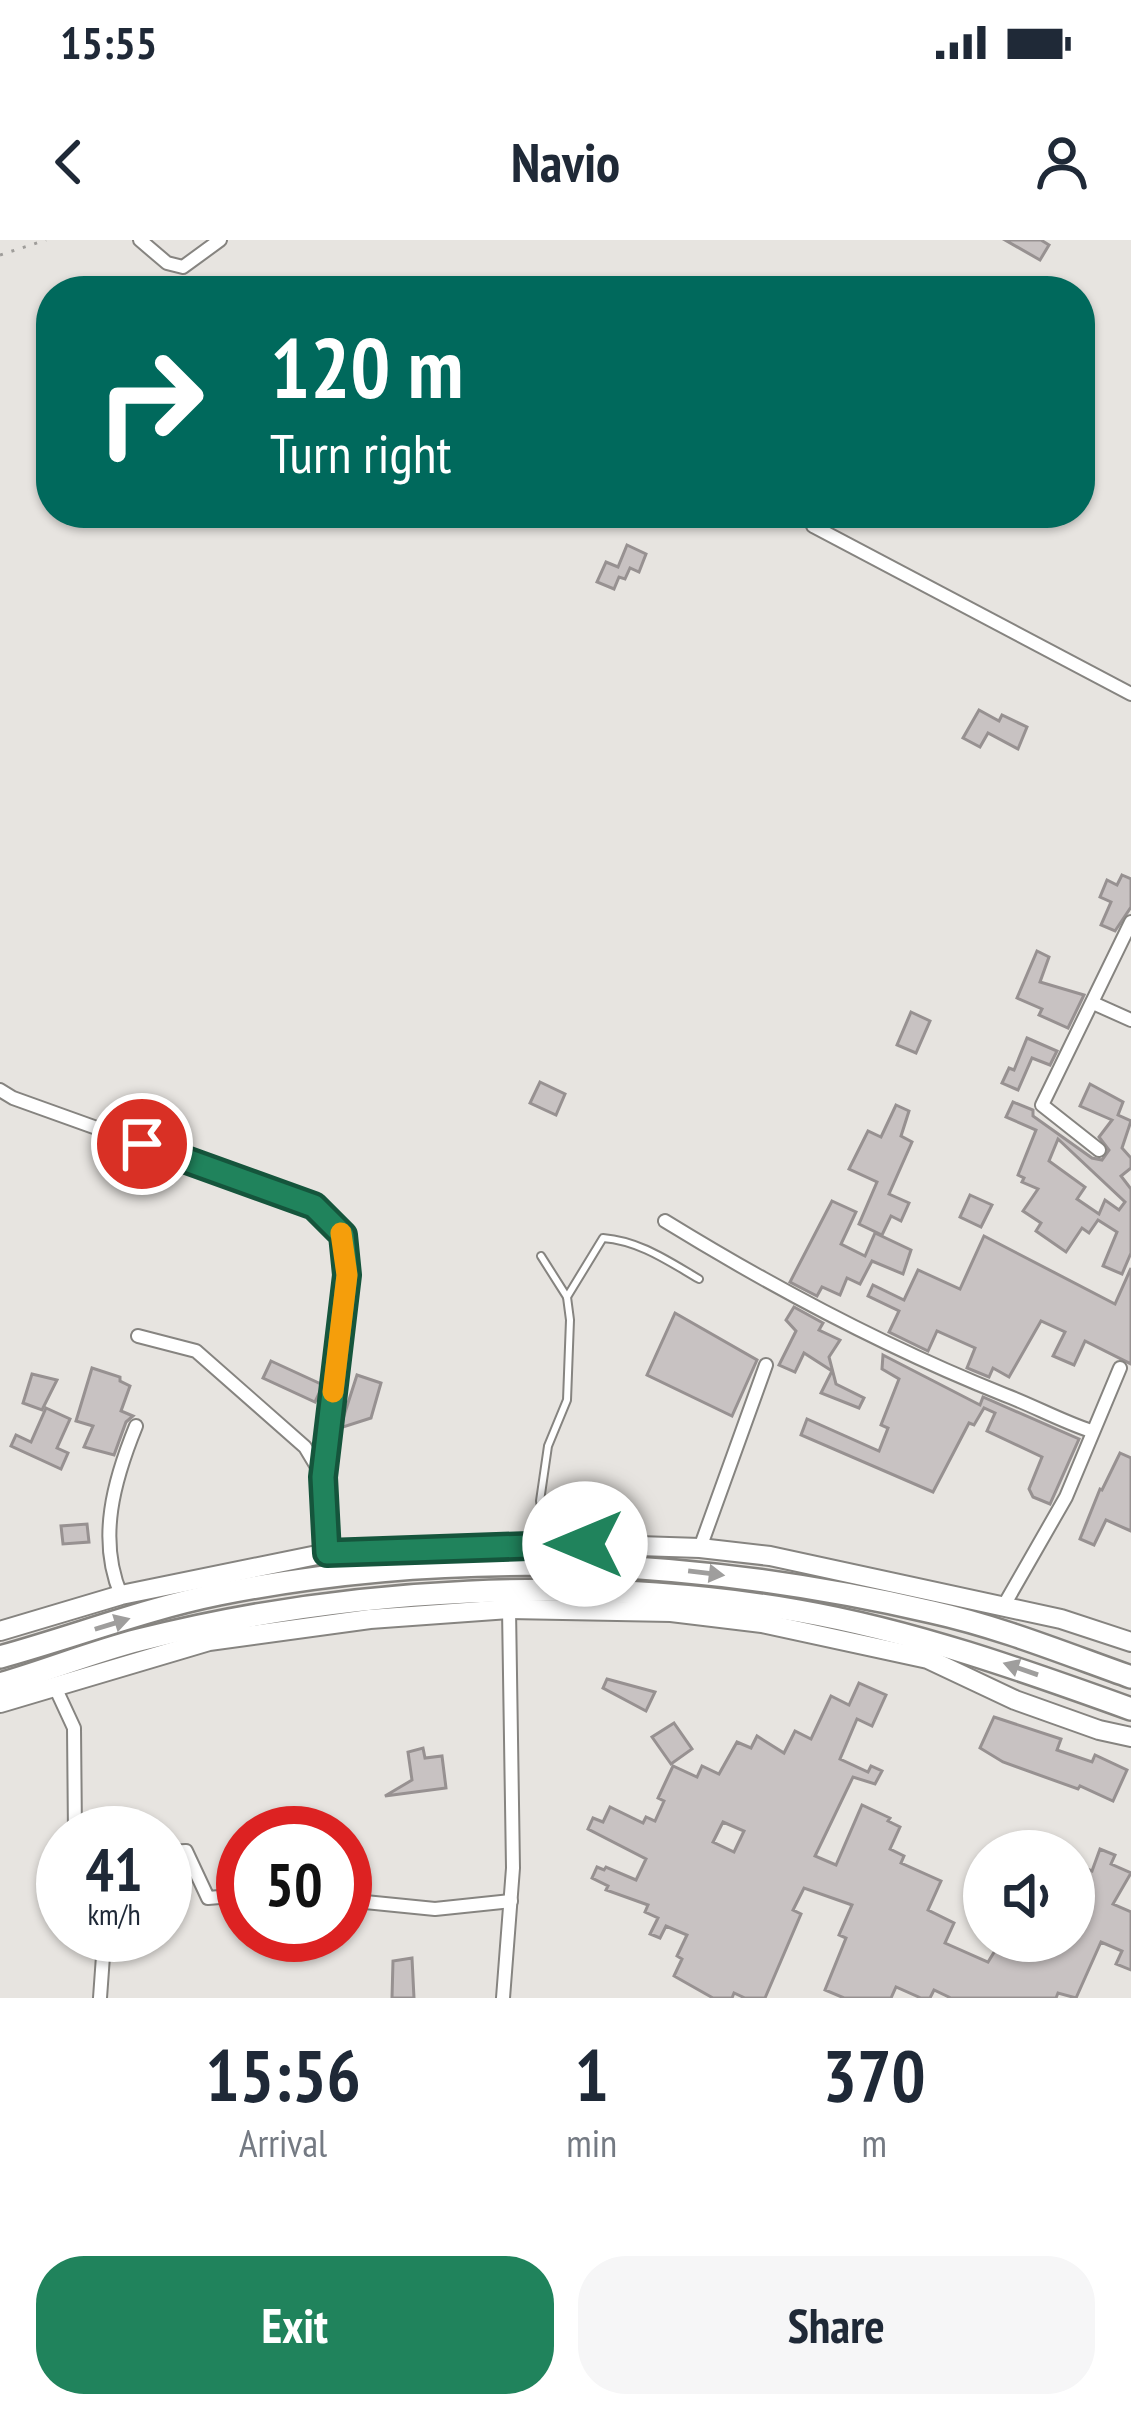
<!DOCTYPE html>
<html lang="en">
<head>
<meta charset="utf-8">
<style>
  body { margin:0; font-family:"PT Sans Narrow",sans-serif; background:#f6f6f7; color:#1f2937; height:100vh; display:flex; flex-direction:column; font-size:45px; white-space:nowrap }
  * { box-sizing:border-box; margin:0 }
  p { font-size:39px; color:#747a83 }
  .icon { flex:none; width:66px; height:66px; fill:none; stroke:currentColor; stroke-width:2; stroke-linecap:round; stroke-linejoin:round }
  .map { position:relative; height:1758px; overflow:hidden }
  .side { display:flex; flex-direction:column; background:#fff; flex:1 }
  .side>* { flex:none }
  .guide { position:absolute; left:36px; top:36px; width:1059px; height:252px; border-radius:48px; box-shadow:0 3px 9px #0004; background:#00695c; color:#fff; overflow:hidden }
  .fabs { position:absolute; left:963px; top:1590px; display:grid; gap:24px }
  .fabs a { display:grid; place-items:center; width:132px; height:132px; border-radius:50%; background:#fff; box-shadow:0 3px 9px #0004; font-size:60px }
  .speed { position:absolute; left:36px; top:1566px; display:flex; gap:24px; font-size:60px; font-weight:700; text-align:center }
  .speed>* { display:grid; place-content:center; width:156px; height:156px; border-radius:50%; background:#fff; box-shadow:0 3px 9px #0004; line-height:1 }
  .speed small { font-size:30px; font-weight:400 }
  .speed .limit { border:18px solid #d22; background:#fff; color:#111 }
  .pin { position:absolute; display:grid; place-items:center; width:102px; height:102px; color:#fff; margin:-51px; border:6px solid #fff; border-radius:50%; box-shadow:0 3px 12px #0007 }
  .me { position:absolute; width:132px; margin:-66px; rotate:270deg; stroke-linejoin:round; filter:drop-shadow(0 0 9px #0008) }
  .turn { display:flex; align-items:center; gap:42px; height:252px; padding:0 36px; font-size:54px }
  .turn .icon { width:156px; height:156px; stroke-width:2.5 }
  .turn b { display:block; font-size:84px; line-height:102px }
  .eta { display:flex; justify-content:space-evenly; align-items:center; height:204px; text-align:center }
  .eta b { font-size:72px; font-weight:700; line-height:84px }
  .button { display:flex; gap:24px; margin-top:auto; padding:24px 36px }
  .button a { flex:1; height:138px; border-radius:48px; background:#20835c; color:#fff; font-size:48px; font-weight:700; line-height:138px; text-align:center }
  .button a+a { background:#f6f6f7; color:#1f2937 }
  .status { display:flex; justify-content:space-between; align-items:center; height:84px; padding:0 60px; background:#fff; direction:ltr }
  .status svg { height:33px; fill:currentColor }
  header { display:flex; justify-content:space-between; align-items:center; height:156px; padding:0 36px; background:#fff; font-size:54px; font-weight:700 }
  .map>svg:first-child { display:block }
</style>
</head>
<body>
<div class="status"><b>15:55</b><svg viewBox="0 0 49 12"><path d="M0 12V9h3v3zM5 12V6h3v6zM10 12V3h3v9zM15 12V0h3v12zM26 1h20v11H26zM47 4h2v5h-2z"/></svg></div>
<header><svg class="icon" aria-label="back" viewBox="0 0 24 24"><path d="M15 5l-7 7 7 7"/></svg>Navio<svg class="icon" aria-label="person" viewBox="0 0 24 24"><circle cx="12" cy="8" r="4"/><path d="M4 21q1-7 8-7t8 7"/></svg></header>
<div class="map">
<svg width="1131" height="1758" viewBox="0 0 1131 1758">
  <rect width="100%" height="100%" fill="#e7e4e0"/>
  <g fill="#c8c2c2" stroke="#979191" stroke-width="3" fill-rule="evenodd">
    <path d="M 1005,0 L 1041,0 L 1049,5 L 1040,20 Z"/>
    <path d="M 627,305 L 646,314 L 639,332 L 630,328 L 625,339 L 619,337 L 614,349 L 597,342 L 606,322 L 618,327 Z"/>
    <path d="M 979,470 L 999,481 L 1002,475 L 1027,487 L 1018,509 L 988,493 L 980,507 L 963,498 Z"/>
    <path d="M 1122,635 L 1131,639 L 1131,667 L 1115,691 L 1101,685 L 1111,662 L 1100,657 L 1107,640 L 1117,645 Z"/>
    <path d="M 1037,711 L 1049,717 L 1040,742 L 1084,755 L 1068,788 L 1039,775 L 1042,769 L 1017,758 Z"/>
    <path d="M 911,772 L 930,781 L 916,813 L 897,805 Z"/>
    <path d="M 1027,798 L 1057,811 L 1050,825 L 1032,818 L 1018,850 L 1002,843 L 1009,828 L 1014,830 Z"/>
    <path d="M 540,842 L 565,854 L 556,875 L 530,863 Z"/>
    <path d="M 1090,844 L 1123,862 L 1118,875 L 1131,881 L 1122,908 L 1131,918 L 1131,928 L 1121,936 L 1131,949 L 1131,1013 L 1122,1034 L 1103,1026 L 1117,992 L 1098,980 L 1089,993 L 1082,988 L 1066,1012 L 1036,991 L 1041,983 L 1023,971 L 1038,949 L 1022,942 L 1024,938 L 1018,935 L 1036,890 L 1006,877 L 1013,862 L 1033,870 L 1033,876 L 1092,918 L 1102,920 L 1109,910 L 1099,897 L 1112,880 L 1080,866 ZM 1058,899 L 1125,962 L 1119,970 L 1105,960 L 1099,974 L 1077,959 L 1085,947 L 1049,921 Z"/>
    <path d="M 896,865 L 909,871 L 901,896 L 912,902 L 889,954 L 909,963 L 901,981 L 891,976 L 882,995 L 859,984 L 877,942 L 849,929 L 868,891 L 881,897 Z"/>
    <path d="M 970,955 L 992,965 L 981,987 L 960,977 Z"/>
    <path d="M 832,961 L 856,972 L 841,1004 L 865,1016 L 875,993 L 911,1010 L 903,1034 L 872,1021 L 860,1044 L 847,1038 L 840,1055 L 822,1047 L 817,1056 L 790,1042 Z"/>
    <path d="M 984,996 L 1115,1064 L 1131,1028 L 1131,1124 L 1085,1101 L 1074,1125 L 1053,1116 L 1065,1092 L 1041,1081 L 1009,1137 L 993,1128 L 989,1137 L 967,1128 L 975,1108 L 937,1091 L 928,1111 L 889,1092 L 899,1071 L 868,1056 L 873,1045 L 904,1060 L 918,1030 L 960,1049 Z"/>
    <path d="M 794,1067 L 823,1083 L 819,1090 L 840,1100 L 829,1117 L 836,1144 L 864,1158 L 859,1168 L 821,1153 L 832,1131 L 804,1113 L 795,1132 L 779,1125 L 796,1091 L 786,1080 Z"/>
    <path d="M 675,1073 L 757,1120 L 732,1176 L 647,1135 Z"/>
    <path d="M 883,1115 L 980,1165 L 983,1157 L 1079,1199 L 1050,1264 L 1033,1257 L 1029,1249 L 1042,1217 L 987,1191 L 995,1173 L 984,1168 L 974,1185 L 969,1183 L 933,1252 L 801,1195 L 807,1179 L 879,1211 L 888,1188 L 881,1185 L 899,1139 L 882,1129 Z"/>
    <path d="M 271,1121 L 323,1145 L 315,1162 L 263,1138 Z"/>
    <path d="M 92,1128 L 120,1137 L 120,1141 L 130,1146 L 121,1171 L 133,1176 L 126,1182 L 114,1215 L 84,1207 L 93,1186 L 76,1181 Z"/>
    <path d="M 32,1134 L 57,1140 L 42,1170 L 23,1163 Z"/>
    <path d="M 357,1135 L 381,1143 L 371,1178 L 340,1188 Z"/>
    <path d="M 46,1168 L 70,1179 L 57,1208 L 68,1213 L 61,1229 L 11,1206 L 16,1195 L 31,1202 Z"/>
    <path d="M 1120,1213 L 1131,1218 L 1131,1291 L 1106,1280 L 1094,1305 L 1080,1299 L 1100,1249 L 1102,1250 Z"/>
    <path d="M 87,1284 L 89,1302 L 63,1304 L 61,1286 Z"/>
    <path d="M 607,1439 L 655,1452 L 646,1471 L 603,1448 Z"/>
    <path d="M 859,1443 L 886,1455 L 872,1486 L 857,1479 L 840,1519 L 868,1532 L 871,1526 L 882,1531 L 875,1544 L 853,1537 L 815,1616 L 836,1625 L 862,1565 L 890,1578 L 888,1581 L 900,1587 L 890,1609 L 904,1616 L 901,1623 L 941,1641 L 928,1670 L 954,1683 L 945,1703 L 988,1722 L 1001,1701 L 1044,1701 L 1064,1708 L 1067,1701 L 1074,1701 L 1074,1685 L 1083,1666 L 1074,1662 L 1074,1638 L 1082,1641 L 1087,1629 L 1092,1631 L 1100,1609 L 1115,1615 L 1111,1624 L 1131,1633 L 1113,1664 L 1131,1672 L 1131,1730 L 1116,1724 L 1122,1711 L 1101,1702 L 1076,1758 L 1058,1753 L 1056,1758 L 951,1758 L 934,1750 L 930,1758 L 921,1758 L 896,1747 L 891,1758 L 844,1758 L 825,1750 L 846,1698 L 839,1695 L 852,1665 L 804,1648 L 793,1670 L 801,1674 L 765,1758 L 745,1758 L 734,1753 L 732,1758 L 713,1758 L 674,1736 L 682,1719 L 677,1716 L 687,1695 L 666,1686 L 660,1698 L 650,1694 L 658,1678 L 645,1672 L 648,1665 L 606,1650 L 608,1646 L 592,1638 L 597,1627 L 604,1630 L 606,1627 L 636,1640 L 646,1619 L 588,1589 L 593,1578 L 603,1582 L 610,1567 L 643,1583 L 646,1577 L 655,1581 L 664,1561 L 658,1558 L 673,1526 L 697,1537 L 702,1526 L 719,1534 L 737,1502 L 751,1508 L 757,1496 L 784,1513 L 795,1491 L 811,1499 L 831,1456 L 849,1465 ZM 723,1582 L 744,1591 L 734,1612 L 713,1602 Z"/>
    <path d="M 994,1477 L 1061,1499 L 1057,1510 L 1092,1522 L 1095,1515 L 1127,1530 L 1113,1561 L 1080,1546 L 1078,1549 L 1003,1522 L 980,1508 Z"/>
    <path d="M 674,1483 L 692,1509 L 671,1524 L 652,1497 Z"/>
    <path d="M 423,1508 L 425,1518 L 442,1516 L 446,1548 L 385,1556 L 412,1540 L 408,1512 Z"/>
    <path d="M 412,1718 L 414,1758 L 392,1758 L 393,1721 Z"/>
  </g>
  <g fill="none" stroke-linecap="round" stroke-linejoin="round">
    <defs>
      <g id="lane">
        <path d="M 541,1016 L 567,1057 L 570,1080 L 567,1160 L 548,1206 L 540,1261 L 546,1299"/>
        <path d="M 567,1057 L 603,998 C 640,1001 668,1021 699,1039"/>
      </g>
      <g id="street">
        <path d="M 140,0 L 167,23 L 183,27 L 220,0"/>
        <path d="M 813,286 L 1131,454"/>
        <path d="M 1093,763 L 1131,780"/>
        <path d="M 0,850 L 13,858 L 314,966 L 343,995 L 347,1035 L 323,1237"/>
        <path d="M 1099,910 L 1042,865 L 1131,682"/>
        <path d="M 665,981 C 774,1048 887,1108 1005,1155 C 1034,1166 1061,1181 1091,1191"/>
        <path d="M 138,1096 L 196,1111 L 305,1207 L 323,1237 L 327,1313"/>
        <path d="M 700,1308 L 766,1125"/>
        <path d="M 121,1355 C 97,1299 114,1240 136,1186"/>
        <path d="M 1003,1367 L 1066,1257 L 1120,1128"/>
        <path d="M 55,1447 L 74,1488 L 75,1593"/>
        <path d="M 165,1612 L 186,1611 L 208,1658 L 243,1655"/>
        <path d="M 345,1660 L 435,1669 L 511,1661"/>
        <path d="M 97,1695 L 103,1716 L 100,1758"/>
        <path d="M 503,1758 L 513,1628 L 509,1369"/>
      </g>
      <g id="secondary">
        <path d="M 0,1391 L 121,1355 L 327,1313 L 546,1303 L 700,1308 L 770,1316 L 1061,1379 L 1131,1402"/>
        <path d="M 0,1463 L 209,1401 L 370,1379 L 509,1369 L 671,1372 L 762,1383 L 928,1419 L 1015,1460 L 1099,1490 L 1131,1497"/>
      </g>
      <g id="highway">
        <path d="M 0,1417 C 73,1397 145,1369 219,1354 C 456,1307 698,1318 932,1372 C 1000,1387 1066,1414 1131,1437"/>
        <path d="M 0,1444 C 46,1431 92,1412 139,1400 C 348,1347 587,1335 799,1371 C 913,1391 1023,1430 1131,1469"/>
      </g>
    </defs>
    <use href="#lane" stroke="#868480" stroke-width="10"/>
    <use href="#street" stroke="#868480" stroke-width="16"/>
    <use href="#secondary" stroke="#868480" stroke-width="22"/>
    <use href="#highway" stroke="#868480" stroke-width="26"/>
    <g stroke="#9f9d9a" stroke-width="3" stroke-dasharray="3 9" stroke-linecap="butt">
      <path d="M 0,15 L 46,0"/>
      <path d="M 189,40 L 194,51"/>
    </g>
    <use href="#lane" stroke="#fff" stroke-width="6"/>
    <use href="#street" stroke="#fff" stroke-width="12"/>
    <use href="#secondary" stroke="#fff" stroke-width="18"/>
    <use href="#highway" stroke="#fff" stroke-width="21"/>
  </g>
  <defs><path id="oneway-solid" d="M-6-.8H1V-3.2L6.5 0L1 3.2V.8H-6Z" transform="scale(3)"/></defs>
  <g fill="#9f9e9d">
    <use href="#oneway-solid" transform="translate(706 1333) rotate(7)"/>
    <use href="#oneway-solid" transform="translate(112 1384) rotate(-17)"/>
    <use href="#oneway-solid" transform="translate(1021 1429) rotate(-161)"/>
  </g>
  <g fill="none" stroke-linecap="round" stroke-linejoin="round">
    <defs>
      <path id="route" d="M 142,904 L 314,966 L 343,995 L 347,1035 L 323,1237 L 327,1313 L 585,1304"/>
    </defs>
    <use href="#route" stroke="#15553c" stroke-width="30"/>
    <use href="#route" stroke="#20835c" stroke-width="21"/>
    <path stroke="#f59e0b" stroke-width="21" d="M 333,1152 L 347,1035 L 341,993"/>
  </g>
</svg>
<div class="fabs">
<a><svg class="icon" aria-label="sound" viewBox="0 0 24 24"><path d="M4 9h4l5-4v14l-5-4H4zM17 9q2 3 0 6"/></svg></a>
</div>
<div class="speed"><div>41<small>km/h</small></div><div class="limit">50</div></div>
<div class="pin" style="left:142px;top:904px;background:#d93025"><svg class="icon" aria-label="arrive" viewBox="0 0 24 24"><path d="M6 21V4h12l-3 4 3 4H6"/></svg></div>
<svg class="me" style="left:585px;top:1304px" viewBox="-20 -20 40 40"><circle r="19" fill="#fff"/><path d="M0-13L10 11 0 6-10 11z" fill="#20835c"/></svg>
<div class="guide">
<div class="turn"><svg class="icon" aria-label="right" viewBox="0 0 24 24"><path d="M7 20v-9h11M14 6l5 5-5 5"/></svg><div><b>120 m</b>Turn right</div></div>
</div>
</div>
<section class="side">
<div class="eta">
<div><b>15:56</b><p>Arrival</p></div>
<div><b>1</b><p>min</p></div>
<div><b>370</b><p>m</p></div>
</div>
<div class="button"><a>Exit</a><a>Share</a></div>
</section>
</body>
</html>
